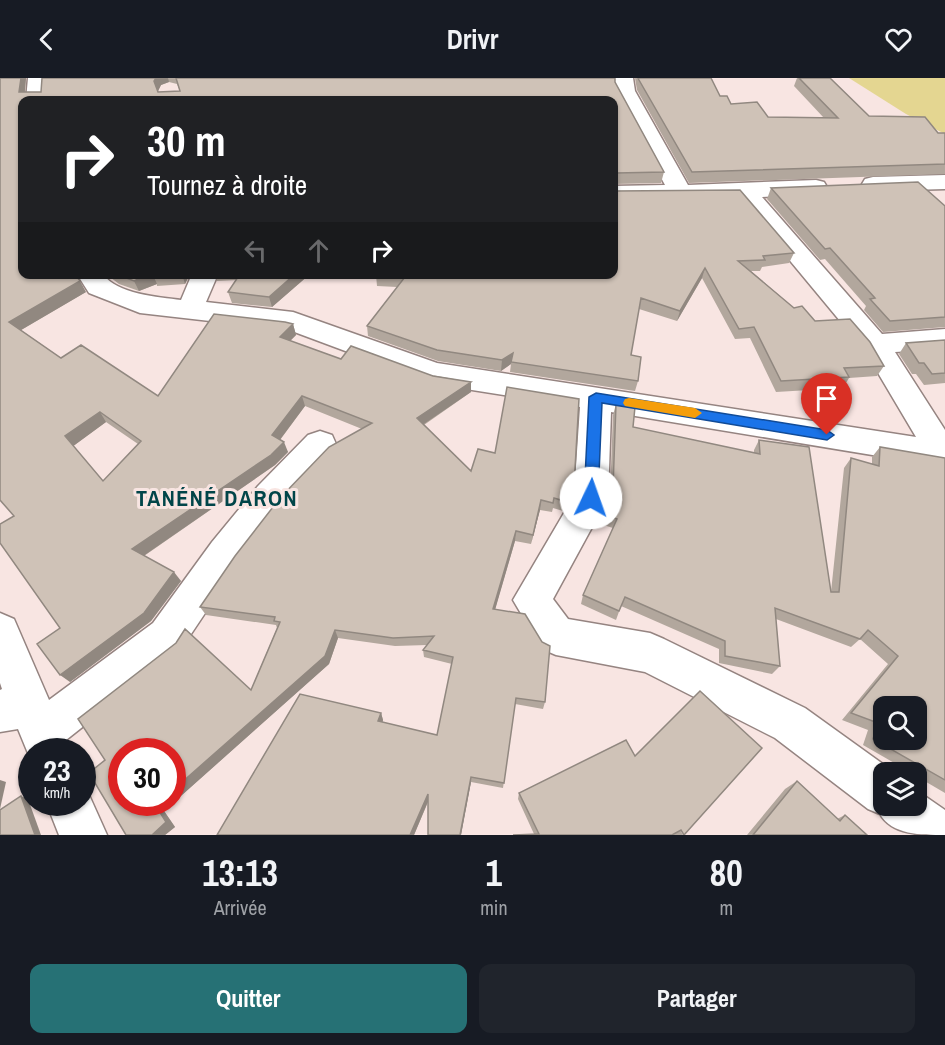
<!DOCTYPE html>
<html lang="fr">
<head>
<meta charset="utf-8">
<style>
  body { margin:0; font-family:"Archivo Narrow",sans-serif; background:#20242c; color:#f1f3f6; height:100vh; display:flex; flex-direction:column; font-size:22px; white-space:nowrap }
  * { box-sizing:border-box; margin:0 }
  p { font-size:20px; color:#9ea1a6 }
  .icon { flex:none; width:33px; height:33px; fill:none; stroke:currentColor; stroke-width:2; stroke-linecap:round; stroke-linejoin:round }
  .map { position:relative; height:757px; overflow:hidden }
  .drawer { display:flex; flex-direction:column; background:#171b24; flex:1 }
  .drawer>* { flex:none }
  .guide { position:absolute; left:18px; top:18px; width:600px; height:183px; border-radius:12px; box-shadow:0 2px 4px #0004; background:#202124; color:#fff; overflow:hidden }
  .controls { position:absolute; left:873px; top:618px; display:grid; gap:12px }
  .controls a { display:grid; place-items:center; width:54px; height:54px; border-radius:12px; background:#171b24; box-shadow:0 2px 4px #0004; font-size:30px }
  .speed { position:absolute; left:18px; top:660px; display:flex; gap:12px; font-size:30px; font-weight:700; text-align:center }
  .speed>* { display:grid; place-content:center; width:78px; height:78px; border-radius:50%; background:#171b24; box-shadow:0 2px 4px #0004; line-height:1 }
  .speed small { font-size:15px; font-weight:400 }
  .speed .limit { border:9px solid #d22; background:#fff; color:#111 }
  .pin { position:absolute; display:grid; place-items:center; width:51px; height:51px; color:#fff; margin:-62px -26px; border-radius:50% 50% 50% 0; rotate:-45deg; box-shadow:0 0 6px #0007 }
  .pin .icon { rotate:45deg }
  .me { position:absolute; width:66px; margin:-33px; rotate:3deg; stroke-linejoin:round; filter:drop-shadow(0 0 4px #0008) }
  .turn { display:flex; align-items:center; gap:21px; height:126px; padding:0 30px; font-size:27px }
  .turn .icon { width:78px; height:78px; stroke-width:2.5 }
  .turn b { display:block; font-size:42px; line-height:51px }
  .lanes { display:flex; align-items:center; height:57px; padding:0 30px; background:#0003; justify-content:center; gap:30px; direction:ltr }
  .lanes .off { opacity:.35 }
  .eta { display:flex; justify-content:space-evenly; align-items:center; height:102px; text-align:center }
  .eta b { font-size:36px; font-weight:800; line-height:42px }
  .action { display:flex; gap:12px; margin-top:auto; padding:12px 30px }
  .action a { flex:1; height:69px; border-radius:12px; background:#267175; color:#fff; font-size:24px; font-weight:800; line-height:69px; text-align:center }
  .action a+a { background:#20242c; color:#f1f3f6 }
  header { display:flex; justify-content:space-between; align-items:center; height:78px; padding:0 30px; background:#171b24; font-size:27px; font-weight:800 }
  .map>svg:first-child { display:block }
</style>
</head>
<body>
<header><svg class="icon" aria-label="back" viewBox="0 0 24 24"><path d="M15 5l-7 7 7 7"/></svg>Drivr<svg class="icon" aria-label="heart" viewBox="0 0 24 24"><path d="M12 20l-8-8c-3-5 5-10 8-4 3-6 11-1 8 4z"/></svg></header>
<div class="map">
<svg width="945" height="757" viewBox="0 0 945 757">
  <rect width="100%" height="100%" fill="#f8e5e2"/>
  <path fill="#e4d691" d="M 849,0 L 945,0 L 945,56 L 906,36 Z"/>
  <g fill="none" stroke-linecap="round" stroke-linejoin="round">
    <defs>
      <g id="minor">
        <path d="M 28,0 L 46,0 L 44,22 L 26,22 Z"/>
        <path d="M 615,0 L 633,0 L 635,13 L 688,107 L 816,102 L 824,104 L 827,109 L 824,114 L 816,116 L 762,119 L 882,256 L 945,251 L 945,271 L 895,274 L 945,352 L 945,389 L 611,334 L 608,420 L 553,521 L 568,541 L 650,555 L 664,561 L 805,630 L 894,694 L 884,694 L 884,728 L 916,728 L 916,712 L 945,732 L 945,757 C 921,757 892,757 880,736 L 868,731 L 775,660 L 645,594 L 556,577 L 542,571 L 513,522 L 574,418 L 580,329 L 434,306 L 289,252 L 140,235 L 89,215 L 77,196 L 103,196 C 116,216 159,219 181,222 L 192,196 L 218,196 L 206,224 L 293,234 L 437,285 L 916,359 L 865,273 L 738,120 L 614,122 L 614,108 L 665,107 L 615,13 Z"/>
        <path d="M 945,97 L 945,111 L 873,113 L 865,111 L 862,106 L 865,101 L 873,99 Z"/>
        <path d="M 320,353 L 332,357 L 336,366 L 332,375 L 282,428 L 238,486 L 181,571 L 66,662 L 69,674 L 32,674 L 32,685 L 18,651 L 0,654 L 0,612 L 2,611 L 0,605 L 0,535 L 14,541 L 49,622 L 153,545 L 212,464 L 258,408 L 308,357 Z"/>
        <path d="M 82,707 L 85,708 L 107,757 L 59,757 L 46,724 L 82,724 Z"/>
      </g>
    </defs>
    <use href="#minor" stroke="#958481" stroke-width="3"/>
    <use href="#minor" fill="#fff" fill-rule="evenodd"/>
  </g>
  <g fill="#b2a79d" fill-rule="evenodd">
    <path d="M 0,0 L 26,0 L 25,14 L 41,14 L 42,0 L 615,0 L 615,4 L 664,94 L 661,105 L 614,106 L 614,113 L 794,175 L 789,185 L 762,189 L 760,193 L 751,193 L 794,230 L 884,288 L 877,298 L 849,300 L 843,310 L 776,314 L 750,260 L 735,261 L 702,200 L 677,243 L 639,231 L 631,277 L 638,303 L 635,313 L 510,294 L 511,286 L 501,293 L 438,283 L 368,258 L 367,248 L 397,209 L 377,208 L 376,197 L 614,196 L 22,22 L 22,196 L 86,214 L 21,252 L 61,280 L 158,318 L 293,246 L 296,257 L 290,263 L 341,281 L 471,304 L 471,314 L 424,347 L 471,393 L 572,417 L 563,433 L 553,430 L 552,434 L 540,432 L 531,466 L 515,463 L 495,531 L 545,624 L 543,631 L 515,626 L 503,710 L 471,704 L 461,757 L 428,757 L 428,724 L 414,757 L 217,757 L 381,635 L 383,642 L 382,644 L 437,657 L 452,586 L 424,579 L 423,572 L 427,567 L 395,568 L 338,560 L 329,586 L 164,733 L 175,749 L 165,757 L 126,757 L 251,612 L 277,550 L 276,547 L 206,537 L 200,529 L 362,351 L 305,328 L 280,362 L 288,374 L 275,387 L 144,478 L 181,503 L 151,543 L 70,604 L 60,550 L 14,438 ZM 169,4 L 177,6 L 180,13 L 158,14 L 158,13 L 161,7 ZM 106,344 L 138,366 L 103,403 L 73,368 Z"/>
    <path d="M 635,0 L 711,0 L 720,18 L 731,26 L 768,39 L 824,40 L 794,8 L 797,0 L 830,0 L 869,38 L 938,55 L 945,55 L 945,96 L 689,105 L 637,12 Z"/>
    <path d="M 771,110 L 945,128 L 945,249 L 883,254 L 864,232 L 866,228 L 825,181 L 820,182 L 767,121 Z"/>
    <path d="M 106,196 L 190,196 L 185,206 L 157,208 L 157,206 L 139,213 L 119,206 Z"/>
    <path d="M 215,196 L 310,196 L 272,229 L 232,225 L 228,214 L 237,202 L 217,203 Z"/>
    <path d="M 945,262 L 945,305 L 924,307 L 916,296 L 912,296 L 899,276 L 906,265 Z"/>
    <path d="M 616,326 L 633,349 L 754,375 L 754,372 L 759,362 L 831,514 L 844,390 L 851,380 L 872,386 L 872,379 L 880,369 L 945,380 L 945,715 L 916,698 L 916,694 L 910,694 L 863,667 L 868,652 L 842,642 L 888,586 L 860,561 L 851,569 L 776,541 L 780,588 L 772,596 L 719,585 L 719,571 L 621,528 L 616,542 L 581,526 L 583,517 L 613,450 L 597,445 L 600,435 L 610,415 L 613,337 Z"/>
    <path d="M 635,678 L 683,757 L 513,757 L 534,756 L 518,721 L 519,715 Z"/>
    <path d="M 797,703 L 837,741 L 845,737 L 867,757 L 747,757 L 785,711 Z"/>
  </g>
  <g fill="#918880">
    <path d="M 21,0 L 26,0 L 24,22 L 19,14 Z"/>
    <path d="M 156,0 L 168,0 L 169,4 L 161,7 L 158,13 L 154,3 Z"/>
    <path d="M 705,190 L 702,200 L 677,243 L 680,233 Z"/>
    <path d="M 149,196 L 154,196 L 153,197 L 157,206 L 139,213 L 134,203 Z"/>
    <path d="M 182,196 L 190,196 L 185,206 Z"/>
    <path d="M 295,196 L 310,196 L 272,229 L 269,219 Z"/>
    <path d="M 80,203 L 86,214 L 16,255 L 9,244 Z"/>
    <path d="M 293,246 L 296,257 L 283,270 L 280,259 Z"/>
    <path d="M 513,275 L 511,286 L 501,293 L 502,282 Z"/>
    <path d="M 471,304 L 471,314 L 418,350 L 417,340 Z"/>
    <path d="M 302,318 L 305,328 L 276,367 L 272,357 Z"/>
    <path d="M 100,334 L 106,344 L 72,369 L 65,358 Z"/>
    <path d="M 284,364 L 288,374 L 275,387 L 139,481 L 132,471 Z"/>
    <path d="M 574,408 L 572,417 L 563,433 L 564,423 Z"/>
    <path d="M 541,422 L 540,432 L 531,466 L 533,457 Z"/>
    <path d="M 516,453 L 515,463 L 493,539 L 493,531 Z"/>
    <path d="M 174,494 L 181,503 L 151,543 L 70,604 L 60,597 Z"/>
    <path d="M 335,552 L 338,560 L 329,586 L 164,733 L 175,749 L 165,757 L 152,757 L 156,728 L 160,724 L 172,724 L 172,713 Z"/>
    <path d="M 381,635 L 383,642 L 381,650 L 378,643 Z"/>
    <path d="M 471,699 L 471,704 L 461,757 L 460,757 Z"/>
    <path d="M 0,702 L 6,704 L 0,731 Z"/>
    <path d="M 428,716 L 429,721 L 414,757 L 410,757 Z"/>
    <path d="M 21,718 L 28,721 L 41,757 L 35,757 Z"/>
  </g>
  <g fill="#cfc2b7" stroke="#918880" stroke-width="1.5" fill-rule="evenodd">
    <path d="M 0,0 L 21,0 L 19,14 L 41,14 L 42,0 L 156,0 L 154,3 L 158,14 L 180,13 L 176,0 L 615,0 L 615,4 L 664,94 L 616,95 L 614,98 L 614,113 L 740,112 L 794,175 L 763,178 L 765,182 L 738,183 L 794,230 L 802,228 L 815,243 L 850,241 L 870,264 L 884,288 L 844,290 L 849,299 L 781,303 L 754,249 L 739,251 L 705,190 L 680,233 L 641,220 L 631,277 L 641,279 L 638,303 L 511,284 L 513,275 L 502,282 L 437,272 L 367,248 L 405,199 L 376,197 L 376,196 L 614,196 L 614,22 L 22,22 L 22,196 L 75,196 L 80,203 L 9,244 L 61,280 L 81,267 L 158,318 L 214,236 L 285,244 L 293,246 L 280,259 L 341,281 L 351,268 L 433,298 L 471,304 L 417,340 L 471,393 L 478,371 L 495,375 L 507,309 L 579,321 L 574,408 L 564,423 L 554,420 L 553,425 L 541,422 L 533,457 L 516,453 L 493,531 L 525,536 L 542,564 L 550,568 L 545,624 L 516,620 L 504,705 L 471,699 L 460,757 L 428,757 L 428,716 L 410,757 L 217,757 L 300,616 L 381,635 L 378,643 L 437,657 L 453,579 L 423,572 L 434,558 L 393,560 L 335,552 L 325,578 L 172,713 L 172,674 L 122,674 L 122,724 L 160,724 L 156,728 L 166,744 L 152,757 L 126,757 L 89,695 L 105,682 L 78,641 L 176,565 L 185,551 L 251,612 L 280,544 L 274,543 L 275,539 L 200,529 L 235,478 L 280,420 L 329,369 L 372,345 L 302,318 L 272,357 L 284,364 L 271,377 L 132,471 L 174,494 L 144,535 L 60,597 L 37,566 L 60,550 L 0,465 L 0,446 L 14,438 L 0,422 ZM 100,334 L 141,363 L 103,403 L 65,358 Z"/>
    <path d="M 638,0 L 711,0 L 720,18 L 727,18 L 731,26 L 757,24 L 768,39 L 838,40 L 799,0 L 830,0 L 869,38 L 925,39 L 938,55 L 945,55 L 945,86 L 692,94 L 639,2 Z"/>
    <path d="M 918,104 L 945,128 L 945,239 L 890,243 L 870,221 L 875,220 L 830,170 L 825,171 L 771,110 Z"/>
    <path d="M 116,196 L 149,196 L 134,203 Z"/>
    <path d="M 240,196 L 295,196 L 269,219 L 228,214 Z"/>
    <path d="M 945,262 L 945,295 L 932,296 L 924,285 L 919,285 L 906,265 Z"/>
    <path d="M 616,326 L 635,329 L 633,349 L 760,376 L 759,362 L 809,369 L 831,514 L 839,514 L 851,380 L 879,388 L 880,369 L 945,380 L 945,702 L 873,661 L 878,645 L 851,635 L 898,578 L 868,552 L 860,561 L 775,530 L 780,588 L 725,578 L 725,563 L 625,519 L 619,533 L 583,517 L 617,441 L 600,435 L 613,410 ZM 884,628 L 916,628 L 916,662 L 884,662 Z"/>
    <path d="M 700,613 L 762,670 L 684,757 L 681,752 L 672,757 L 513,757 L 539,756 L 519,715 L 626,662 L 635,678 Z"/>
    <path d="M 797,703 L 840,743 L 845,737 L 867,757 L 753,757 Z"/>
    <path d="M 21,718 L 35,757 L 0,757 L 0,732 Z"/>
  </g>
  <path fill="#1a73e8" stroke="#114b97" stroke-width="1.5" d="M 596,315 L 827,352 L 834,357 L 827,362 L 602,325 L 598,420 L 596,424 L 586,424 L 584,420 L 589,319 Z"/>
  <path fill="#f59e0b" d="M 629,320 L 695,330 L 702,335 L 695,340 L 625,328 L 623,325 L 625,321 Z"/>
  <g text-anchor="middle" stroke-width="6" stroke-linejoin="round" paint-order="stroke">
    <g font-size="22" font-weight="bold" letter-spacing="1.5" fill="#014549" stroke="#f8e5e2">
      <text x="217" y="428">TANÉNÉ DARON</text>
    </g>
  </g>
</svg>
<div class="controls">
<a><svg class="icon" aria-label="search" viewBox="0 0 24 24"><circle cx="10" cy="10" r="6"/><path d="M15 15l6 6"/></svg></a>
<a><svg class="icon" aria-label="layers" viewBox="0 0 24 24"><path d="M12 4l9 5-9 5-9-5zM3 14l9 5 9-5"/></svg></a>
</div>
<div class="speed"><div>23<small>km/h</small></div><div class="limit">30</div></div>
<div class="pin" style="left:827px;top:357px;background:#d93025"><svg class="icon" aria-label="arrive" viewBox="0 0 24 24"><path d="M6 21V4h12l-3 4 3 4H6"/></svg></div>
<svg class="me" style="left:591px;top:420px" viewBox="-20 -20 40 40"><circle r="19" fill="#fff"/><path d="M0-13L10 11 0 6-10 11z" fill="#1a73e8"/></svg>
<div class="guide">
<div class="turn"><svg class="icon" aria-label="right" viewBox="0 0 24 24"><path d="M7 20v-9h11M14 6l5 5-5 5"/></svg><div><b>30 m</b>Tournez à droite</div></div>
<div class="lanes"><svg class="icon off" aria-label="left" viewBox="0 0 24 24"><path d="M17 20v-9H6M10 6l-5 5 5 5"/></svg><svg class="icon off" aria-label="ahead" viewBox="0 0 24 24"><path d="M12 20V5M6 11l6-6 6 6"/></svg><svg class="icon" aria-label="right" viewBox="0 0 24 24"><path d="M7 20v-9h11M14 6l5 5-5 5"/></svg></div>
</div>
</div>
<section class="drawer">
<div class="eta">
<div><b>13:13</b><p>Arrivée</p></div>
<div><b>1</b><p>min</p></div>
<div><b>80</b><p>m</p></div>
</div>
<div class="action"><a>Quitter</a><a>Partager</a></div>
</section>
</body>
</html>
